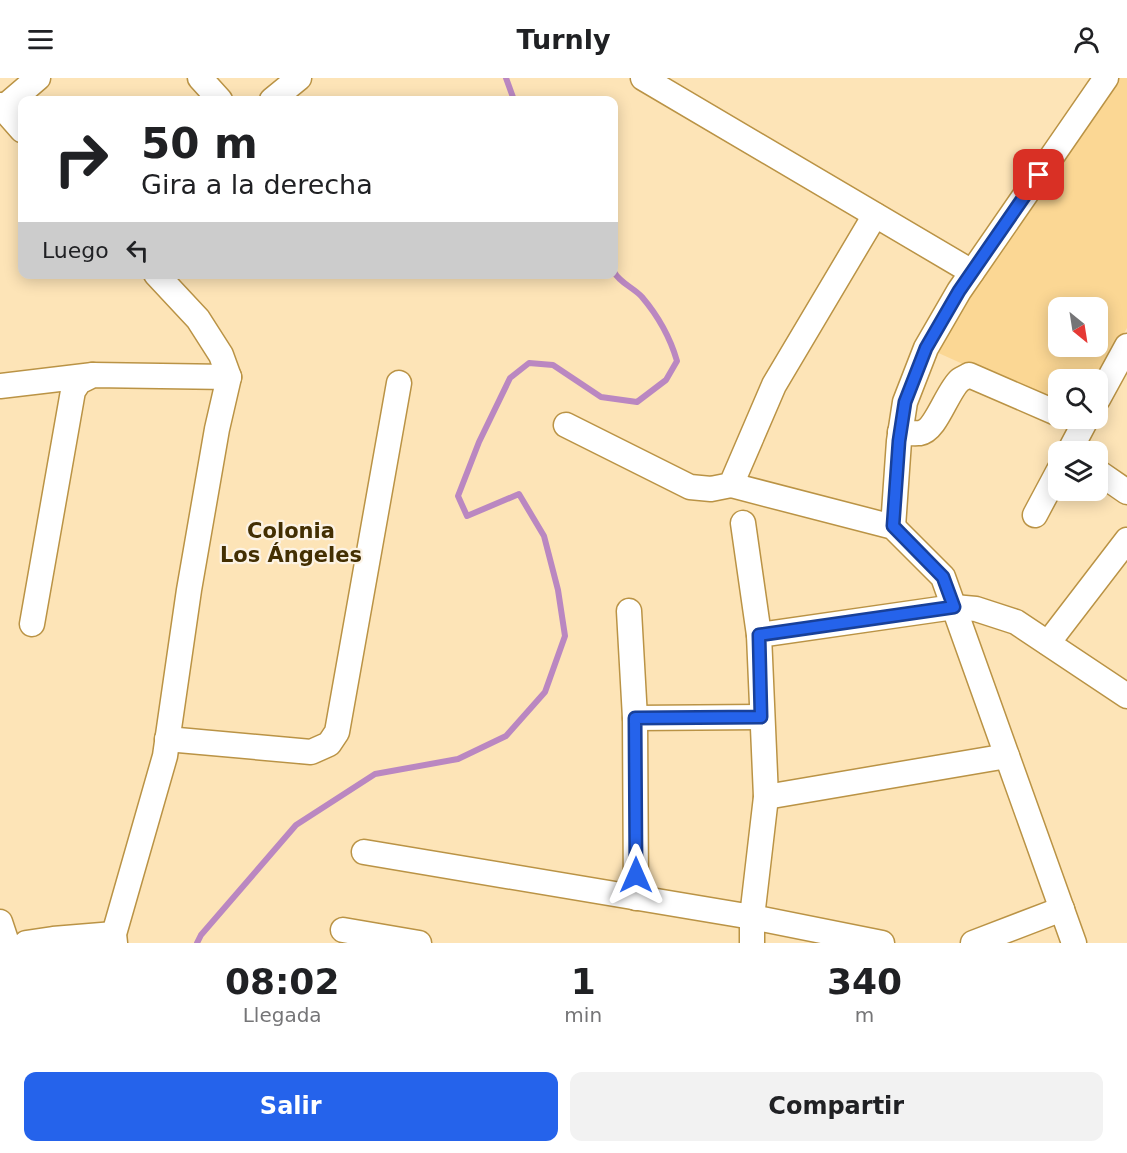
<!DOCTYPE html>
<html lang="es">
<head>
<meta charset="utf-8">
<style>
  body { margin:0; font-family:"DejaVu Sans",sans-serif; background:#f2f2f2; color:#202124; height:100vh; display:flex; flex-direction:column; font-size:22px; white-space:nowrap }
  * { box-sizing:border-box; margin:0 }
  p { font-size:20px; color:#757577 }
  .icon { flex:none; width:33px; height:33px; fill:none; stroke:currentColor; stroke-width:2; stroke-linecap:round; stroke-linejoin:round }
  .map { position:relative; height:865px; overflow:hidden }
  .drawer { display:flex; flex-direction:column; background:#fff; flex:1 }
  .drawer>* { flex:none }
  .hud { position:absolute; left:18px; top:18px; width:600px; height:183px; border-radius:12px; box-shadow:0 3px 15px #0003; background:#fff; color:#202124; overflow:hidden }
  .needle { width:39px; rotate:150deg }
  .buttons { position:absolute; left:1048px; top:219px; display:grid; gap:12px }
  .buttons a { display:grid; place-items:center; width:60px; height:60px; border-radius:12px; background:#fff; box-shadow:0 3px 15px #0003; font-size:30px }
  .pin { position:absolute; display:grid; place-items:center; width:51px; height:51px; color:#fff; margin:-26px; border-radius:12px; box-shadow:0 3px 9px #0006 }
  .me { position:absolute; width:66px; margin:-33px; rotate:0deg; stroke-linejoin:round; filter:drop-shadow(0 0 4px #0008) }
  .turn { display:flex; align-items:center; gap:21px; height:126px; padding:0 24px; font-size:27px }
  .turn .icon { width:78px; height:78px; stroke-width:2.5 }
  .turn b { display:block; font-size:42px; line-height:51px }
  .then { display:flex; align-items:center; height:57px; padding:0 24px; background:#0003; gap:12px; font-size:22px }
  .eta { display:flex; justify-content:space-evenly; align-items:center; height:102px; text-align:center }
  .eta b { font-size:36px; font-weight:600; line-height:42px }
  .cta { display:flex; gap:12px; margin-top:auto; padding:12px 24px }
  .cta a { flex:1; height:69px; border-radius:12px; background:#2563eb; color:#fff; font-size:24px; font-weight:600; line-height:69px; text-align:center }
  .cta a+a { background:#f2f2f2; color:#202124 }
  header { display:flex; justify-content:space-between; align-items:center; height:78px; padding:0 24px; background:#fff; font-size:27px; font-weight:600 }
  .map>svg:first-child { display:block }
</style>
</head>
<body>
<header><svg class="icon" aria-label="menu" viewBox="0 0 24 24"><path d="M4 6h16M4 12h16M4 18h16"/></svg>Turnly<svg class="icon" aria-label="person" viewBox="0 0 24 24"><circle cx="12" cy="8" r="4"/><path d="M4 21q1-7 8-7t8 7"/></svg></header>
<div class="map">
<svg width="1127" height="865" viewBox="0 0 1127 865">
  <rect width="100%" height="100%" fill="#fde4b7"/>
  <path fill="#fbd794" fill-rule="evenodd" d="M 1119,0 L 1127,0 L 1127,250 L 1098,302 L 1059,302 L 1059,329 L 934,273 L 977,198 ZM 1059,230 L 1098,230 L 1098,268 L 1059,268 Z"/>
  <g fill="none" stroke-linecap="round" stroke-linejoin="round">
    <g stroke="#ba87c1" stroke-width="6">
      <path d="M 506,0 L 514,22"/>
      <path d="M 197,865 L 201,857 L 296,747 L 375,696 L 458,681 L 506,658 L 545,614 L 565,558 L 558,512 L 544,458 L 519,416 L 467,438 L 458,418 L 479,364 L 510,300 L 529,285 L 553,287 L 601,319 L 637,324 L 666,302 L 677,283 C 670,259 659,239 642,219 C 634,210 620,205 614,194"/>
    </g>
    <defs>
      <g id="minor">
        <path d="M 200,0 L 220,22"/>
        <path d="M 643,0 L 972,194"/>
        <path d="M 272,22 L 299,0"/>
        <path d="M 0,27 L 22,52"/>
        <path d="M 3,30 L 38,0"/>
        <path d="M 0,308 L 93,297"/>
        <path d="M 1098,321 L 1127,268"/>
        <path d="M 566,347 L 690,409 L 711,411 L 731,407 L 774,307 L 875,137"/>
        <path d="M 900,354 C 907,355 914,356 920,355 C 936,353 947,313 960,302 C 963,300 966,299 969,297 L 1059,336"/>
        <path d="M 1069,374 L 1087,340"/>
        <path d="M 1098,394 L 1127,414"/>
        <path d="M 731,407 L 893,449 L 943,499 L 1074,865"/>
        <path d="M 1035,437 L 1059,392"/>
        <path d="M 743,445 L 759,557"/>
        <path d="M 893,449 L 899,363 L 905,324 L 926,270 L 959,213 L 1106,0"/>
        <path d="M 629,533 L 635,640 L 636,820"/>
        <path d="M 32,546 L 73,313 L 79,304 L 93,297 L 229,299"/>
        <path d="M 1048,565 L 1127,462"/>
        <path d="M 635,640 L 761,639"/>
        <path d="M 167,661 L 311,674 L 329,666 L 337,654 L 399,305"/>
        <path d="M 766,719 L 1007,678"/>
        <path d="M 364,774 L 752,839 L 766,719 L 759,557 L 954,529 L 976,531 L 1016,544 L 1127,618"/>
        <path d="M 0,844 L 7,865"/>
        <path d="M 343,852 L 419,865"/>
        <path d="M 26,865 L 53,861 L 114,856"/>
        <path d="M 115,865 L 114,856 L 165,678 L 189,512 L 217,351 L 229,299 L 221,277 L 198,241 L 156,196"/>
        <path d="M 752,865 L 752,839 L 882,865"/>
        <path d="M 973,865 L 1062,831"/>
      </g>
    </defs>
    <use href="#minor" stroke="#ba9345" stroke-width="27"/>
    <use href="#minor" stroke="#fff" stroke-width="24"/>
  </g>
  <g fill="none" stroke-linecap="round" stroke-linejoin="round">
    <defs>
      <path id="route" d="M 636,797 L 635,640 L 761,639 L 759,557 L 954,529 L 943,499 L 893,448 L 899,363 L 905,324 L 926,270 L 959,213 L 1039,97"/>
    </defs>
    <use href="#route" stroke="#184099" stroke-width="15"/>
    <use href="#route" stroke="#2563eb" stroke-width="10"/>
  </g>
  <g text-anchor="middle" stroke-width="4.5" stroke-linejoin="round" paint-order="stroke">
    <g font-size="21" font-weight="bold" fill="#432f02" stroke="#fcf3e5">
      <text x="291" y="460">Colonia<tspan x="291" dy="24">Los Ángeles</tspan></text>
    </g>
  </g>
</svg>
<div class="buttons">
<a><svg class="needle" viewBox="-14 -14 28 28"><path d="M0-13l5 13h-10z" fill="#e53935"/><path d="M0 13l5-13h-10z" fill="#757577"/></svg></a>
<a><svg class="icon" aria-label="search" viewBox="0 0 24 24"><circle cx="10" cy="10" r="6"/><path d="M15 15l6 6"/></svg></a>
<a><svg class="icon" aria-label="layers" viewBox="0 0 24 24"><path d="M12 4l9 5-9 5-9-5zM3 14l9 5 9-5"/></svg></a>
</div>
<div class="pin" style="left:1039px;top:97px;background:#d93025"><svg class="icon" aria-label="arrive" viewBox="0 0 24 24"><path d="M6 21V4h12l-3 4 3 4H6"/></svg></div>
<svg class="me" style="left:636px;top:797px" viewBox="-20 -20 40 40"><path d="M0-17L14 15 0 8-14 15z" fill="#2563eb" stroke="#fff" stroke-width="4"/></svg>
<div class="hud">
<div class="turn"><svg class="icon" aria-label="right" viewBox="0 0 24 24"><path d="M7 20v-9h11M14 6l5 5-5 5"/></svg><div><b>50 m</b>Gira a la derecha</div></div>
<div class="then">Luego<svg class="icon" aria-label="left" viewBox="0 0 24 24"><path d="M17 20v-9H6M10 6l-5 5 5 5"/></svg></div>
</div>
</div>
<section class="drawer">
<div class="eta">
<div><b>08:02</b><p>Llegada</p></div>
<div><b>1</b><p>min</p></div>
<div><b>340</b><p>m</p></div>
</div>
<div class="cta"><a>Salir</a><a>Compartir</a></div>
</section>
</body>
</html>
